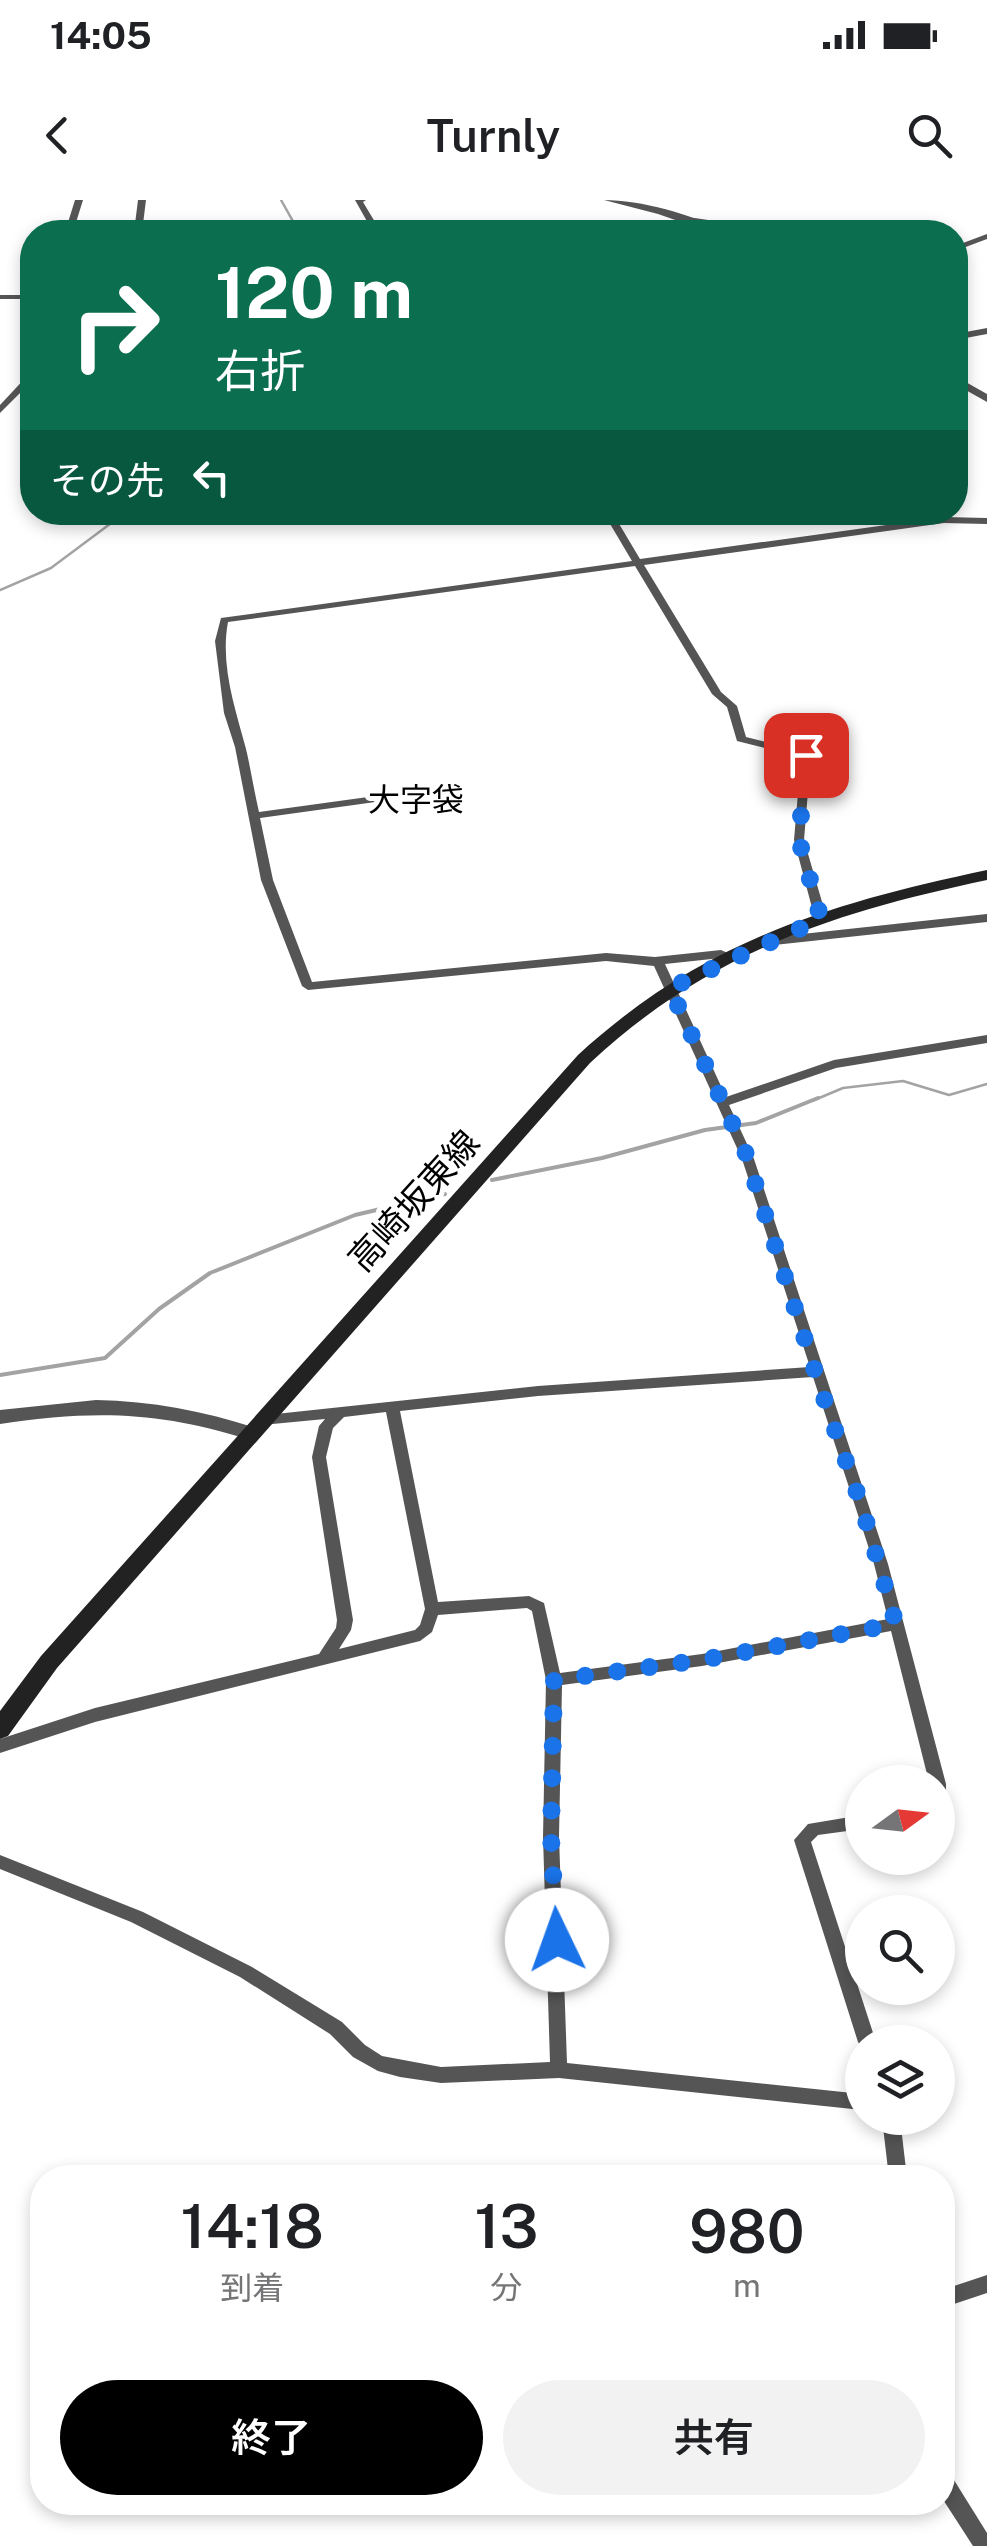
<!DOCTYPE html>
<html lang="ja">
<head>
<meta charset="utf-8">
<style>
  body { margin:0; font-family:"Public Sans","Noto Sans JP",sans-serif; background:#f2f2f2; color:#202124; height:100vh; display:flex; flex-direction:column; font-size:38px; white-space:nowrap }
  * { box-sizing:border-box; margin:0 }
  p { font-size:32px; color:#757577 }
  .icon { flex:none; width:55px; height:55px; fill:none; stroke:currentColor; stroke-width:2; stroke-linecap:round; stroke-linejoin:round }
  .map { position:relative; flex:1; overflow:hidden }
  .sheet { position:absolute; left:30px; top:1965px; width:925px; height:350px; display:flex; flex-direction:column; background:#fff; border-radius:40px; box-shadow:0 5px 15px #0003 }
  .sheet>* { flex:none }
  .top-card { position:absolute; left:20px; top:20px; width:948px; height:305px; border-radius:40px; box-shadow:0 5px 15px #0003; background:#0b6e4f; color:#fff; overflow:hidden }
  .needle { width:65px; rotate:75deg }
  .buttons { position:absolute; left:845px; top:1565px; display:grid; gap:20px }
  .buttons a { display:grid; place-items:center; width:110px; height:110px; border-radius:50%; background:#fff; box-shadow:0 5px 15px #0003; font-size:50px }
  .pin { position:absolute; display:grid; place-items:center; width:85px; height:85px; color:#fff; margin:-42px; border-radius:20px; box-shadow:0 5px 15px #0006 }
  .me { position:absolute; width:110px; margin:-55px; rotate:357deg; stroke-linejoin:round; filter:drop-shadow(0 0 8px #0008) }
  .turn { display:flex; align-items:center; gap:35px; height:210px; padding:0 30px; font-size:45px }
  .turn .icon { width:130px; height:130px; stroke-width:2.5 }
  .turn b { display:block; font-size:70px; line-height:85px }
  .then { display:flex; align-items:center; height:95px; padding:0 30px; background:#0003; gap:20px; font-size:38px }
  .eta { display:flex; justify-content:space-evenly; align-items:center; height:170px; text-align:center }
  .eta b { font-size:60px; font-weight:600; line-height:70px }
  .primary-button { display:flex; gap:20px; margin-top:auto; padding:20px 30px }
  .primary-button a { flex:1; height:115px; border-radius:60px; background:#000; color:#fff; font-size:40px; font-weight:600; line-height:115px; text-align:center }
  .primary-button a+a { background:#f2f2f2; color:#202124 }
  .status { display:flex; justify-content:space-between; align-items:center; height:70px; padding:0 50px; background:#fff; direction:ltr }
  .status svg { height:28px; fill:currentColor }
  header { display:flex; justify-content:space-between; align-items:center; height:130px; padding:0 30px; background:#fff; font-size:45px; font-weight:600 }
  .map>svg:first-child { display:block }
</style>
</head>
<body>
<div class="status"><b>14:05</b><svg viewBox="0 0 49 12"><path d="M0 12V9h3v3zM5 12V6h3v6zM10 12V3h3v9zM15 12V0h3v12zM26 1h20v11H26zM47 4h2v5h-2z"/></svg></div>
<header><svg class="icon" aria-label="back" viewBox="0 0 24 24"><path d="M15 5l-7 7 7 7"/></svg>Turnly<svg class="icon" aria-label="search" viewBox="0 0 24 24"><circle cx="10" cy="10" r="6"/><path d="M15 15l6 6"/></svg></header>
<div class="map">
<svg width="987" height="2346" viewBox="0 0 987 2346">
  <rect width="100%" height="100%" fill="#fff"/>
  <g fill="none" stroke-linecap="round" stroke-linejoin="round">
    <g stroke="#a3a3a3" stroke-width="2.5">
      <path d="M 281,0 L 299,32"/>
      <path d="M 0,390 L 51,368 L 126,312"/>
      <path d="M 812,901 L 843,888 L 903,881 L 949,895 L 987,884"/>
    </g>
    <g stroke="#a3a3a3" stroke-width="4">
      <path d="M 492,980 L 602,958 L 705,930 L 756,923 L 818,898"/>
      <path d="M 0,1175 L 105,1158 L 159,1109 L 210,1073 L 355,1015 L 445,994"/>
    </g>
    <g fill="#555" fill-rule="evenodd">
      <path d="M 75,0 L 83,0 L 73,32 L 65,32 Z"/>
      <path d="M 138,0 L 146,0 L 142,32 L 134,32 Z"/>
      <path d="M 355,0 L 366,0 L 363,2 L 381,32 L 373,32 Z"/>
      <path d="M 681,16 L 775,30 L 779,32 L 763,32 L 678,20 L 678,16 Z"/>
      <path d="M 987,34 L 987,39 L 955,51 L 955,46 Z"/>
      <rect x="0" y="95" width="32" height="4"/>
      <path d="M 987,128 L 987,134 L 955,140 L 955,134 Z"/>
      <path d="M 29,174 L 32,174 L 32,181 L 0,213 L 0,205 Z"/>
      <path d="M 603,312 L 612,312 L 640,359 L 944,317 L 987,318 L 987,324 L 944,323 L 644,365 L 721,492 L 737,506 L 746,537 L 810,553 L 811,555 L 804,640 L 827,719 L 825,721 L 821,723 L 815,719 L 794,640 L 801,557 L 737,541 L 727,507 L 712,494 L 635,366 L 228,422 C 220,465 235,508 246,549 C 251,570 254,591 259,612 L 397,593 L 402,596 L 397,599 L 260,618 L 273,680 L 312,782 L 606,753 L 655,757 L 721,750 L 737,757 L 731,761 L 721,758 L 665,764 L 726,897 L 834,860 L 987,835 L 987,843 L 836,868 L 729,905 L 754,959 L 888,1364 L 946,1584 L 946,1608 L 944,1613 L 938,1615 L 938,1582 L 929,1582 L 891,1431 L 702,1466 L 562,1485 L 559,1637 L 567,1863 L 862,1894 L 862,1910 L 559,1878 L 441,1883 L 400,1877 L 378,1871 L 353,1857 L 330,1834 L 240,1777 L 131,1722 L 0,1669 L 0,1655 L 143,1712 L 252,1767 L 342,1822 L 365,1845 L 382,1856 L 441,1867 L 550,1862 L 543,1637 L 546,1480 L 532,1411 L 527,1408 L 438,1415 L 432,1432 L 420,1441 L 95,1522 L 0,1553 L 0,1539 L 95,1508 L 319,1454 L 336,1428 L 337,1420 L 312,1257 L 319,1226 L 325,1219 L 262,1225 L 257,1224 L 255,1220 L 257,1216 L 538,1186 L 810,1167 L 742,959 L 654,766 L 606,761 L 308,790 L 302,786 L 261,680 L 235,547 L 224,513 L 215,441 L 221,418 L 632,361 ZM 813,1177 L 874,1364 L 888,1419 L 702,1454 L 560,1473 L 544,1403 L 529,1396 L 438,1402 L 400,1211 L 538,1196 ZM 386,1212 L 425,1409 L 420,1425 L 415,1430 L 339,1449 L 351,1430 L 353,1420 L 326,1257 L 333,1228 L 344,1217 Z"/>
      <path d="M 987,714 L 987,722 L 765,746 L 759,742 L 765,738 Z"/>
      <path d="M 862,1615 L 862,1629 L 818,1635 L 811,1642 L 876,1842 L 862,1842 L 862,1848 L 858,1842 L 794,1640 L 808,1624 Z"/>
      <path d="M 882,1918 L 900,1918 L 907,1978 L 889,1978 Z"/>
      <path d="M 987,2075 L 987,2093 L 942,2108 L 942,2090 Z"/>
      <path d="M 942,2269 L 949,2272 L 987,2333 L 987,2346 L 973,2346 L 942,2298 Z"/>
    </g>
    <g fill="#555" fill-rule="evenodd">
      <path d="M 604,0 C 640,0 693,14 723,32 L 710,32 L 658,14 Z"/>
      <path d="M 955,176 L 987,194 L 987,202 L 955,184 Z"/>
      <path d="M 96,1200 C 152,1201 203,1211 256,1228 L 259,1233 L 256,1238 L 250,1240 C 159,1211 93,1210 0,1224 L 0,1210 Z"/>
    </g>
    <path fill="#222" fill-rule="evenodd" d="M 987,670 L 987,680 C 832,713 708,753 590,863 L 57,1468 L 8,1536 L 0,1539 L 0,1511 L 41,1456 L 578,855 C 701,742 827,704 987,670 Z"/>
  </g>
  <g fill="none" stroke-linecap="round" stroke-linejoin="round">
    <path stroke="#1a73e8" stroke-width="18" stroke-dasharray="0 32.4" d="M 557,1740 L 551,1637 L 554,1480 L 702,1460 L 896,1424 L 862,1307 L 820,1187 L 745,951 L 670,788 L 821,719 L 799,640 L 806,555"/>
  </g>
  <g text-anchor="middle" stroke-width="10" stroke-linejoin="round" paint-order="stroke">
    <g font-size="32" fill="#000" stroke="#fff">
      <text x="416" y="611">大字袋</text>
    </g>
    <g font-size="35" fill="#000" stroke="#fff">
      <text transform="translate(414 1001) rotate(-48)" y="12">高崎坂東線</text>
    </g>
  </g>
</svg>
<div class="buttons">
<a><svg class="needle" viewBox="-14 -14 28 28"><path d="M0-13l5 13h-10z" fill="#e53935"/><path d="M0 13l5-13h-10z" fill="#757577"/></svg></a>
<a><svg class="icon" aria-label="search" viewBox="0 0 24 24"><circle cx="10" cy="10" r="6"/><path d="M15 15l6 6"/></svg></a>
<a><svg class="icon" aria-label="layers" viewBox="0 0 24 24"><path d="M12 4l9 5-9 5-9-5zM3 14l9 5 9-5"/></svg></a>
</div>
<div class="pin" style="left:806px;top:555px;background:#d93025"><svg class="icon" aria-label="arrive" viewBox="0 0 24 24"><path d="M6 21V4h12l-3 4 3 4H6"/></svg></div>
<svg class="me" style="left:557px;top:1740px" viewBox="-20 -20 40 40"><circle r="19" fill="#fff"/><path d="M0-13L10 11 0 6-10 11z" fill="#1a73e8"/></svg>
<div class="top-card">
<div class="turn"><svg class="icon" aria-label="right" viewBox="0 0 24 24"><path d="M7 20v-9h11M14 6l5 5-5 5"/></svg><div><b>120 m</b>右折</div></div>
<div class="then">その先<svg class="icon" aria-label="left" viewBox="0 0 24 24"><path d="M17 20v-9H6M10 6l-5 5 5 5"/></svg></div>
</div>
<section class="sheet">
<div class="eta">
<div><b>14:18</b><p>到着</p></div>
<div><b>13</b><p>分</p></div>
<div><b>980</b><p>m</p></div>
</div>
<div class="primary-button"><a>終了</a><a>共有</a></div>
</section>
</div>
</body>
</html>
